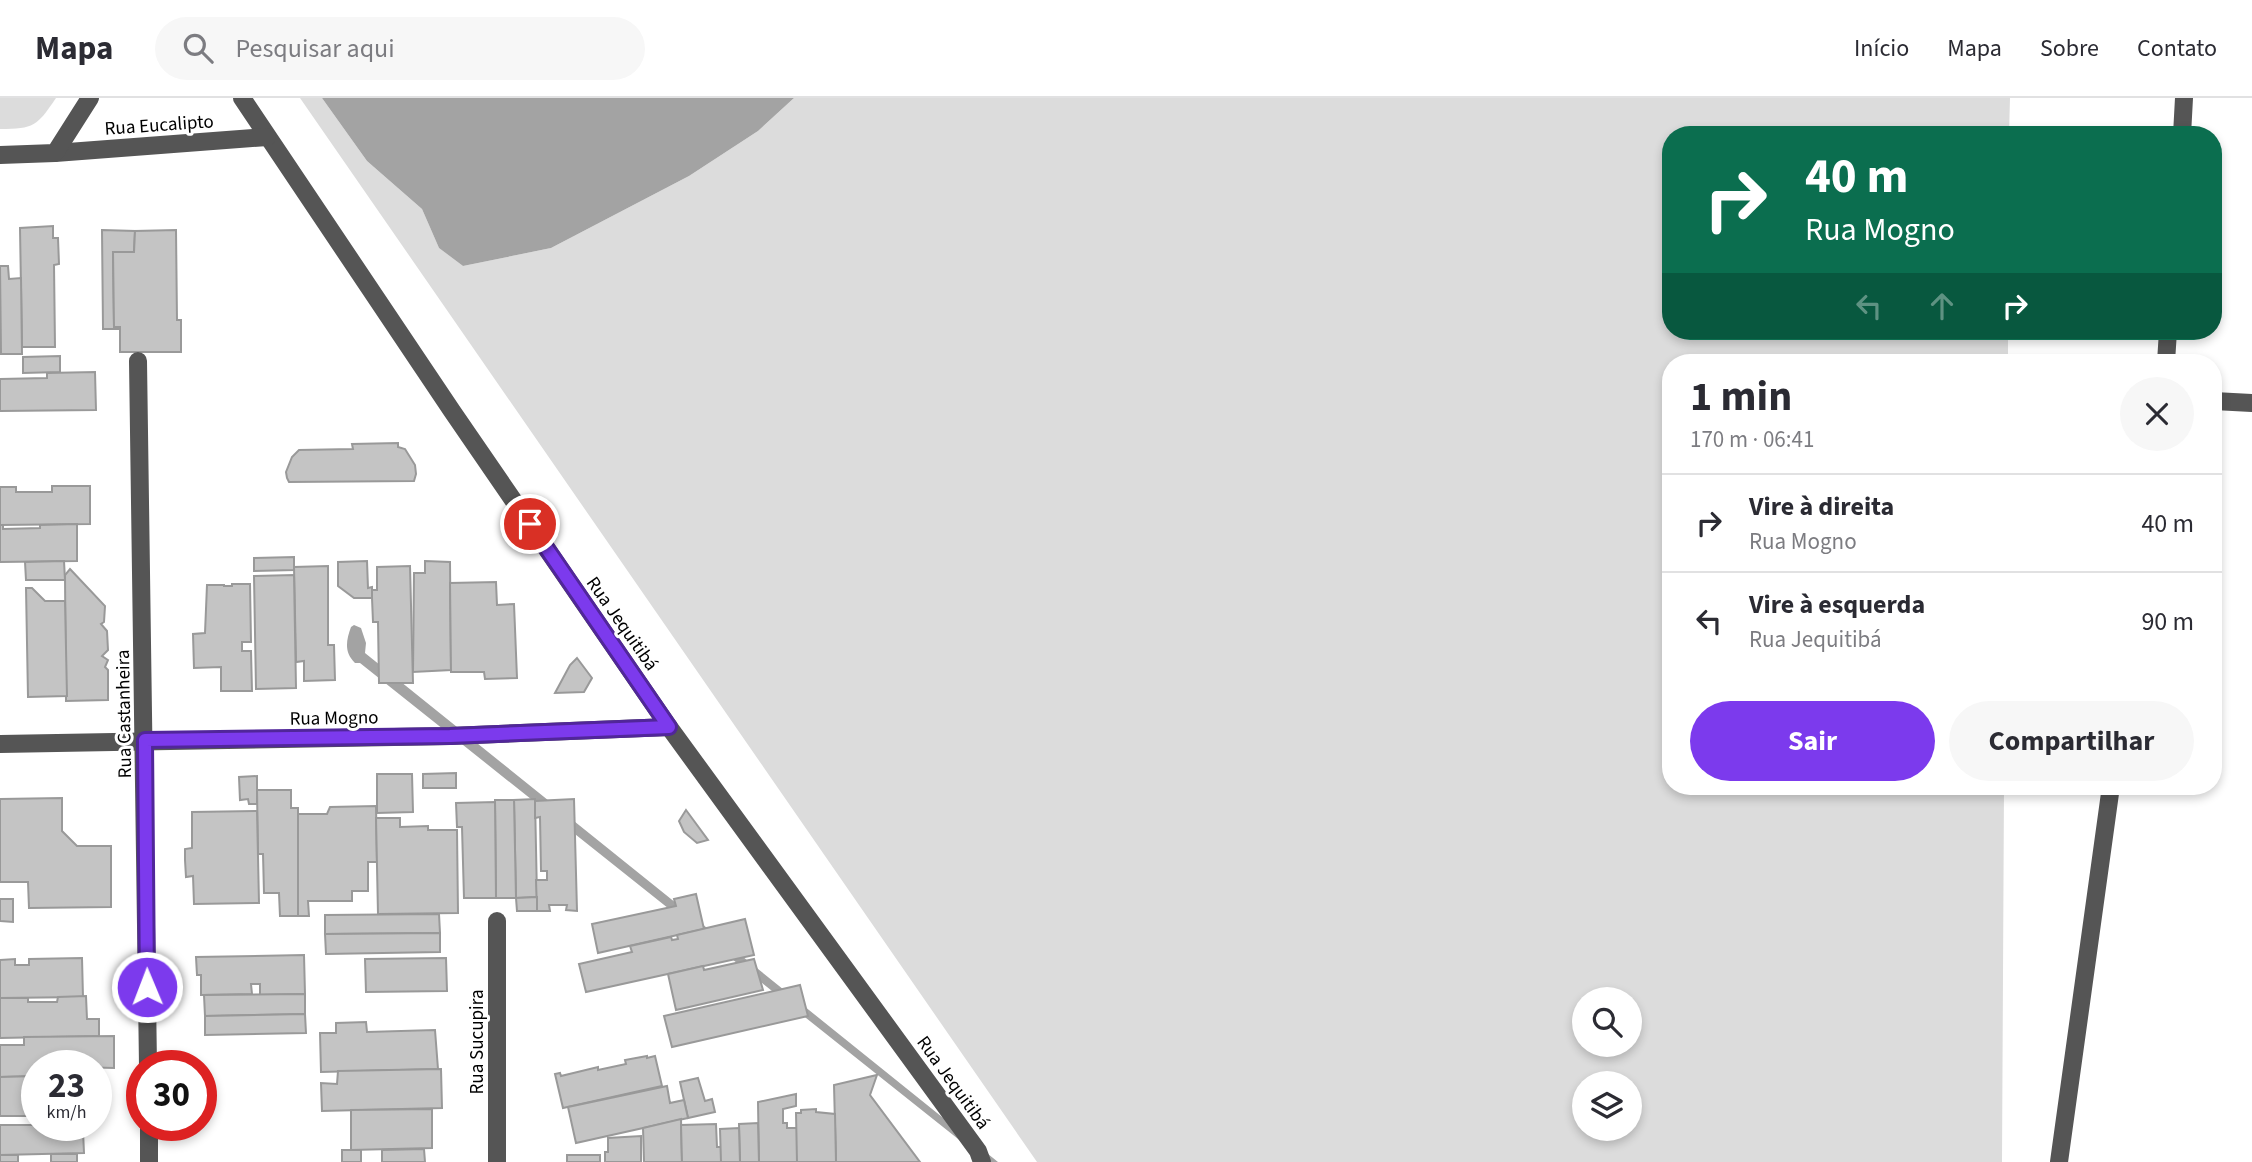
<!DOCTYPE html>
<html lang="pt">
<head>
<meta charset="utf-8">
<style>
  body { margin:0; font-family:"Source Sans 3",sans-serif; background:#f7f7f7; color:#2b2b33; height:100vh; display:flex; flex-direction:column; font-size:26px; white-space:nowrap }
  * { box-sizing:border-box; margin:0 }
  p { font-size:23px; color:#7c7c81 }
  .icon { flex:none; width:38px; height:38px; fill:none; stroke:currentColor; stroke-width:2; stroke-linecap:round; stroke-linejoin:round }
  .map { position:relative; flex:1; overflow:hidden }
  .drawer { position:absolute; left:1662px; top:256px; width:560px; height:441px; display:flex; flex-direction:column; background:#fff; border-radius:28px; box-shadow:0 4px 10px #0003 }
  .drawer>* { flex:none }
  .top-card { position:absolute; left:1662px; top:28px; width:560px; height:214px; border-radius:28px; box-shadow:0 4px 10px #0003; background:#0b6e4f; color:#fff; overflow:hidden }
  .fabs { position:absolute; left:1572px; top:889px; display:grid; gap:14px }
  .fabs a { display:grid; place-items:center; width:70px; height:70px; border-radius:50%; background:#fff; box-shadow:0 4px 10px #0003; font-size:35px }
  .speed { position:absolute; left:21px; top:952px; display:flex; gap:14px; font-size:35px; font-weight:700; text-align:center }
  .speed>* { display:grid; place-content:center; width:91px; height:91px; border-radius:50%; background:#fff; box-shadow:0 4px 10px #0003; line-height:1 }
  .speed small { font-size:18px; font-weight:400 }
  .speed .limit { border:10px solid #d22; background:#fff; color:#111 }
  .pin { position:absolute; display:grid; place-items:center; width:60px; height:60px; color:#fff; margin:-30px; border:4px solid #fff; border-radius:50%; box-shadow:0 2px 7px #0007 }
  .me { position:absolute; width:77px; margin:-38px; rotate:359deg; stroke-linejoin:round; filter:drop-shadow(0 0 5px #0008) }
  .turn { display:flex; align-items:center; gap:24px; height:147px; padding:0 28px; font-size:32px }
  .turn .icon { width:91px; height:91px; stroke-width:2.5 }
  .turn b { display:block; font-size:49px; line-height:60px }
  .lanes { display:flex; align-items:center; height:66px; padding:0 28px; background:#0003; justify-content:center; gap:35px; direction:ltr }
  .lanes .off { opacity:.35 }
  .round { display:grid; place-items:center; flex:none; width:74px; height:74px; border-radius:37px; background:#f7f7f7 }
  .head { display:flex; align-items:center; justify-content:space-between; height:119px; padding:0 28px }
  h1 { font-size:42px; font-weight:700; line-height:52px }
  .cta { display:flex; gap:14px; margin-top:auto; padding:14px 28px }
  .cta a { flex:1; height:80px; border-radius:42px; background:#7c3aed; color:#fff; font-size:28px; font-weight:700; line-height:80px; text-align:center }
  .cta a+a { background:#f7f7f7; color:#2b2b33 }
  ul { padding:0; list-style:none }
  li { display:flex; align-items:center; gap:21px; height:98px; padding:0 28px; border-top:2px solid #e1e1e2 }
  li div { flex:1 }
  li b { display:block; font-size:26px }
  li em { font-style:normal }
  header { display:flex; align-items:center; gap:42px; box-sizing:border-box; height:98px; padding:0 35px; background:#fff; border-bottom:2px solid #e1e1e2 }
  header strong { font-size:33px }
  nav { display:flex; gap:38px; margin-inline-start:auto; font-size:24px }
  .search { width:490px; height:63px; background:#f7f7f7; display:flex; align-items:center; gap:18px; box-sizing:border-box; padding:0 24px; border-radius:38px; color:#7c7c81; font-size:26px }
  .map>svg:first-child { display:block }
</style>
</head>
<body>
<header>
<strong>Mapa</strong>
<div class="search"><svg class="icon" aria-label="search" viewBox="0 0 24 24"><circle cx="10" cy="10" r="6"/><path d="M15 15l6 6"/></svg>Pesquisar aqui</div>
<nav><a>Início</a><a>Mapa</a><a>Sobre</a><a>Contato</a></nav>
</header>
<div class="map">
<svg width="2252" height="1064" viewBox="0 0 2252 1064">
  <rect width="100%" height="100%" fill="#fff"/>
  <g fill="#dcdcdc" fill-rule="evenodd">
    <path d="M 0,0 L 56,0 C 37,28 34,31 0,31 Z"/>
    <path d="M 300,0 L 322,0 L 367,63 L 422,111 L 439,150 L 463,168 L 551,150 L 689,78 L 758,33 L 794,0 L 2010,0 L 2009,37 L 1671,37 L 1671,233 L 2008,233 L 2008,264 L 1671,264 L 1671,688 L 2004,688 L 2002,1064 L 1037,1064 ZM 1584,901 L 1629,901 L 1629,947 L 1584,947 ZM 1584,985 L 1629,985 L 1629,1031 L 1584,1031 Z"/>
  </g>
  <g fill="#a3a3a3">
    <path d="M 322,0 L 794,0 L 758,33 L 689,78 L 551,150 L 463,168 L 439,150 L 422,111 L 367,63 Z"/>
    <path d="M 354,527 L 361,530 L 366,545 L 365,555 L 998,1064 L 987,1064 L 360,565 L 355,565 C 344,554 346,543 351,529 Z"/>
  </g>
  <g fill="#c4c4c4" stroke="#999" stroke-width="2">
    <path d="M 53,128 L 53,140 L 58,140 L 59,166 L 54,167 L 55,249 L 22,249 L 20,130 Z"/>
    <path d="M 102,132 L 135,133 L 134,154 L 113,154 L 114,229 L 120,231 L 103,231 Z"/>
    <path d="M 176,132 L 177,222 L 181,222 L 181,254 L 120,254 L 120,229 L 114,229 L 113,154 L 134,154 L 135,133 Z"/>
    <path d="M 0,168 L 8,168 L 9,181 L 21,180 L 22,256 L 1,256 Z"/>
    <path d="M 60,258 L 60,274 L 23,275 L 23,259 Z"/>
    <path d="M 95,274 L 96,312 L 0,313 L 0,281 L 47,280 L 47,275 Z"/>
    <path d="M 398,345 L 398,349 L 405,351 L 415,367 L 416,376 L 414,383 L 289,384 L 287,380 L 286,374 L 292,359 L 299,352 L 353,351 L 352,346 Z"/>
    <path d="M 52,388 L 90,388 L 90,426 L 0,427 L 0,389 L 16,389 L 16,394 L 52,394 Z"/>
    <path d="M 77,426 L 77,463 L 0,464 L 0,427 L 3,427 L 3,431 L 40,430 L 40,427 Z"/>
    <path d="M 294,459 L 294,472 L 254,473 L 254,460 Z"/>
    <path d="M 64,463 L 65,482 L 26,482 L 25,464 Z"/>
    <path d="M 367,463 L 368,490 L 372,489 L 372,500 L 354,500 L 338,488 L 338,464 Z"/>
    <path d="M 425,463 L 450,464 L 451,572 L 413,574 L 414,475 L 425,475 Z"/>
    <path d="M 328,468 L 328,547 L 334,547 L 335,582 L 304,583 L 304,563 L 296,564 L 294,469 Z"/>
    <path d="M 410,468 L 413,585 L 379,585 L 378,524 L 373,524 L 372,500 L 372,492 L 377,492 L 377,469 Z"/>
    <path d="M 70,471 L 105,508 L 104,524 L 101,526 L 107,533 L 108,552 L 102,558 L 108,562 L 105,569 L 108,572 L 108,602 L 66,603 L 65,477 Z"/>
    <path d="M 294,477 L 296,590 L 256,591 L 254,478 Z"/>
    <path d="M 496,484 L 497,507 L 514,506 L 517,580 L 485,581 L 484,574 L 451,574 L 450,485 Z"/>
    <path d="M 232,486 L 250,486 L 251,544 L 242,544 L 242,553 L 251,553 L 252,593 L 221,593 L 221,569 L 194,570 L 193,536 L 205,535 L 207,487 L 224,487 L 224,488 L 232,488 Z"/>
    <path d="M 26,490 L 32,490 L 45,503 L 65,503 L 67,598 L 28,599 Z"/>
    <path d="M 577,560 L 592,580 L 584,594 L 555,595 L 570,567 Z"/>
    <path d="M 456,675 L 456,690 L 423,690 L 423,676 Z"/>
    <path d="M 377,676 L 412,676 L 413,714 L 377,715 Z"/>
    <path d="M 257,678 L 257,706 L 249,706 L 248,701 L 240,702 L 239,679 Z"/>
    <path d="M 257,692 L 291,692 L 291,710 L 298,710 L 298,818 L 280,818 L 279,795 L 264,795 L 263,756 L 258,756 Z"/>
    <path d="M 62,700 L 62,733 L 77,748 L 111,748 L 111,809 L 29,810 L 28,784 L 0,784 L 0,701 Z"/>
    <path d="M 535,701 L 537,799 L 516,800 L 514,702 Z"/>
    <path d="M 574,701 L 577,813 L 566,812 L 567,807 L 549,807 L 550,813 L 537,813 L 536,782 L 547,782 L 547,773 L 541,773 L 540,719 L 535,720 L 535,703 Z"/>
    <path d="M 495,702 L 514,702 L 516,800 L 496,800 Z"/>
    <path d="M 495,704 L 496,800 L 464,800 L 462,729 L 457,729 L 456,705 Z"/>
    <path d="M 376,708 L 377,764 L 368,764 L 368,793 L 352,793 L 352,803 L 308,803 L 309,818 L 298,818 L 298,716 L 327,716 L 330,709 Z"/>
    <path d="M 686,712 L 708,742 L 697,745 L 684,734 L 679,723 Z"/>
    <path d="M 257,713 L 259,805 L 194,806 L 193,778 L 186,779 L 185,762 L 185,751 L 192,750 L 192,714 Z"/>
    <path d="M 376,720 L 400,720 L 400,729 L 428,728 L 428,732 L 457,732 L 458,815 L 378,816 Z"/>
    <path d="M 696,796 L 704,831 L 598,855 L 592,826 L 676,808 L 674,801 Z"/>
    <path d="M 537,799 L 537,813 L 517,813 L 516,800 Z"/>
    <path d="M 0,801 L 13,801 L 13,824 L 0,823 Z"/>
    <path d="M 439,816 L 440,835 L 325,836 L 325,817 Z"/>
    <path d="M 745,821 L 754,857 L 586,894 L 579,866 L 632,854 L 630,848 L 671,839 L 672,842 L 678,841 L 677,837 Z"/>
    <path d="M 440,835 L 440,854 L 326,856 L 325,836 Z"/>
    <path d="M 304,857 L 305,896 L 260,897 L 260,886 L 251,886 L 252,896 L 201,897 L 201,877 L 197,877 L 196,859 Z"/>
    <path d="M 82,860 L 83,899 L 0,900 L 0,862 L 15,861 L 15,867 L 29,867 L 29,861 Z"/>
    <path d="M 446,860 L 447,893 L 366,894 L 365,861 Z"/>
    <path d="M 754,861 L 763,892 L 676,912 L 668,876 L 703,868 L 704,872 Z"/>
    <path d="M 800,887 L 808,918 L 672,949 L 664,918 Z"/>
    <path d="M 305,896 L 305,916 L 205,918 L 204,897 Z"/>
    <path d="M 86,898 L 87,921 L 99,921 L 99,938 L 0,940 L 0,900 L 28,900 L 28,904 L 57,904 L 58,899 Z"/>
    <path d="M 305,916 L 306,935 L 205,937 L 205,918 Z"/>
    <path d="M 366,924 L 367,934 L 435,932 L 438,971 L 321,974 L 320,935 L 336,935 L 336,925 Z"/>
    <path d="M 114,938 L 114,970 L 37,968 L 37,978 L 0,979 L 0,947 L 24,947 L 24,939 Z"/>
    <path d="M 647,958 L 647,960 L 655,958 L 662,988 L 563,1010 L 555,976 L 560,975 L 561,978 L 598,969 L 598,972 L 626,966 L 625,962 Z"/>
    <path d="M 441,971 L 442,1010 L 322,1013 L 321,985 L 337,986 L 338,973 Z"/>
    <path d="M 96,977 L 102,977 L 103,1017 L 96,1017 Z"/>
    <path d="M 877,977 L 870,997 L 920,1064 L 836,1064 L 834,987 Z"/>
    <path d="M 37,978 L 37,1018 L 0,1018 L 0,979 Z"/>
    <path d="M 698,980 L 705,1003 L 712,1001 L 715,1014 L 688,1020 L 680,984 Z"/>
    <path d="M 667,988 L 670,1005 L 684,1002 L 688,1020 L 576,1045 L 568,1009 Z"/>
    <path d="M 796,996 L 796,1008 L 783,1011 L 783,1025 L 787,1025 L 787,1030 L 797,1030 L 797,1064 L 759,1064 L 758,1004 Z"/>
    <path d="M 432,1011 L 432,1050 L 351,1052 L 351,1012 Z"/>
    <path d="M 816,1011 L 816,1014 L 835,1016 L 836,1064 L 797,1064 L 796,1015 L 801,1015 L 801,1012 Z"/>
    <path d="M 681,1021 L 682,1064 L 644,1064 L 643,1030 Z"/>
    <path d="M 758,1025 L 759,1064 L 740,1064 L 739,1026 Z"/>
    <path d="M 716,1026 L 717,1049 L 721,1049 L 721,1064 L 682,1064 L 681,1027 Z"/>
    <path d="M 0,1027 L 74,1027 L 74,1034 L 83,1033 L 84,1055 L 0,1057 Z"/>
    <path d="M 739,1030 L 740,1064 L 721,1064 L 720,1031 Z"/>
    <path d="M 641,1038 L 641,1064 L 605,1064 L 605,1054 L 608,1054 L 608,1040 Z"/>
    <path d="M 424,1051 L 425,1064 L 382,1064 L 382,1052 Z"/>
    <rect x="342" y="1052" width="19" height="12"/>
    <rect x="51" y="1056" width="26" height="8"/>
    <rect x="0" y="1057" width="18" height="7"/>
    <rect x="567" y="1057" width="33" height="7"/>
  </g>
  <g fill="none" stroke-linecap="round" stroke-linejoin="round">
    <g stroke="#555" stroke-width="18">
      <path d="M 242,0 L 452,313 L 669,629 L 978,1053 L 982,1064"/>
      <path d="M 2182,37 L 2184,0"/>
      <path d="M 55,55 L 267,39"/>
      <path d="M 0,57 L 55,55 L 90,0"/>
      <path d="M 138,263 L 148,968"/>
      <path d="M 2166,264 L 2168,233"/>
      <path d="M 2214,303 L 2252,305"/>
      <path d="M 0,646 L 450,638 L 669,629"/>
      <path d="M 497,823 L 497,1064"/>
      <path d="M 149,1027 L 149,1064"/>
      <path d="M 2059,1064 L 2111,688"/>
    </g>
  </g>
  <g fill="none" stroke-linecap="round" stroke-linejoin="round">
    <defs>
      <path id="route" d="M 147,889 L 145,642 L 450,638 L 669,629 L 530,426"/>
    </defs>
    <use href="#route" stroke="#51269a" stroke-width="18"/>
    <use href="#route" stroke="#7c3aed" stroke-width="12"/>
  </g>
  <g text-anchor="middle" stroke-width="6" stroke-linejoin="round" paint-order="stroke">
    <g font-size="19" fill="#000" stroke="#fff">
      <text transform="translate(159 26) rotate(-4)" y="7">Rua Eucalipto</text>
      <text transform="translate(623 525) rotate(55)" y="7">Rua Jequitibá</text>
      <text transform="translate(123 616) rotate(-91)" y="7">Rua Castanheira</text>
      <text transform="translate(334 619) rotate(-1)" y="7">Rua Mogno</text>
      <text transform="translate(476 944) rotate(-90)" y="7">Rua Sucupira</text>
      <text transform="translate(954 984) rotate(54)" y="7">Rua Jequitibá</text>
    </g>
  </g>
</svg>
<div class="fabs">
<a><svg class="icon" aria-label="search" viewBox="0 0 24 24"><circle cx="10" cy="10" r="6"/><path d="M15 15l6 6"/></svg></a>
<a><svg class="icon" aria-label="layers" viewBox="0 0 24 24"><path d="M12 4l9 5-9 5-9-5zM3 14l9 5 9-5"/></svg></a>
</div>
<div class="speed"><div>23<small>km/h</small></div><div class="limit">30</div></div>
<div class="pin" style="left:530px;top:426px;background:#d93025"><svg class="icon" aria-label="arrive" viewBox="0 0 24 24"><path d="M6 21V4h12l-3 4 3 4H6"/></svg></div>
<svg class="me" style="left:147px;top:889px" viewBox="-20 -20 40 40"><circle r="17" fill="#7c3aed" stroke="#fff" stroke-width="3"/><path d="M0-11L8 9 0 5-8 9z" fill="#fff"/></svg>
<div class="top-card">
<div class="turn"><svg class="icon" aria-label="right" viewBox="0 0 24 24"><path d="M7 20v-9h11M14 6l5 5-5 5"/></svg><div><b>40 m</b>Rua Mogno</div></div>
<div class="lanes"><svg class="icon off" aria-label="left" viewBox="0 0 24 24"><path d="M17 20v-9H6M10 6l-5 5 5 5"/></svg><svg class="icon off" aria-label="ahead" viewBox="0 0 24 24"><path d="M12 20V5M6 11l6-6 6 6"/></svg><svg class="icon" aria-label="right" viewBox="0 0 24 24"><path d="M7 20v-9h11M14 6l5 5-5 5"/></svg></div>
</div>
<section class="drawer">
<div class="head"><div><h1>1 min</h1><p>170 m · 06:41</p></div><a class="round"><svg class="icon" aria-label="close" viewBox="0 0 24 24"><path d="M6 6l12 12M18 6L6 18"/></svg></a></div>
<ul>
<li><svg class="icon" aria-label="right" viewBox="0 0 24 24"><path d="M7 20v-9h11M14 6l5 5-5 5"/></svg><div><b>Vire à direita</b><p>Rua Mogno</p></div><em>40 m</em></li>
<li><svg class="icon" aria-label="left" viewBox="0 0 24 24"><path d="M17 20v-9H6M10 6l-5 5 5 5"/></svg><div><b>Vire à esquerda</b><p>Rua Jequitibá</p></div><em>90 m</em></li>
</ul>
<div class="cta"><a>Sair</a><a>Compartilhar</a></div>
</section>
</div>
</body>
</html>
